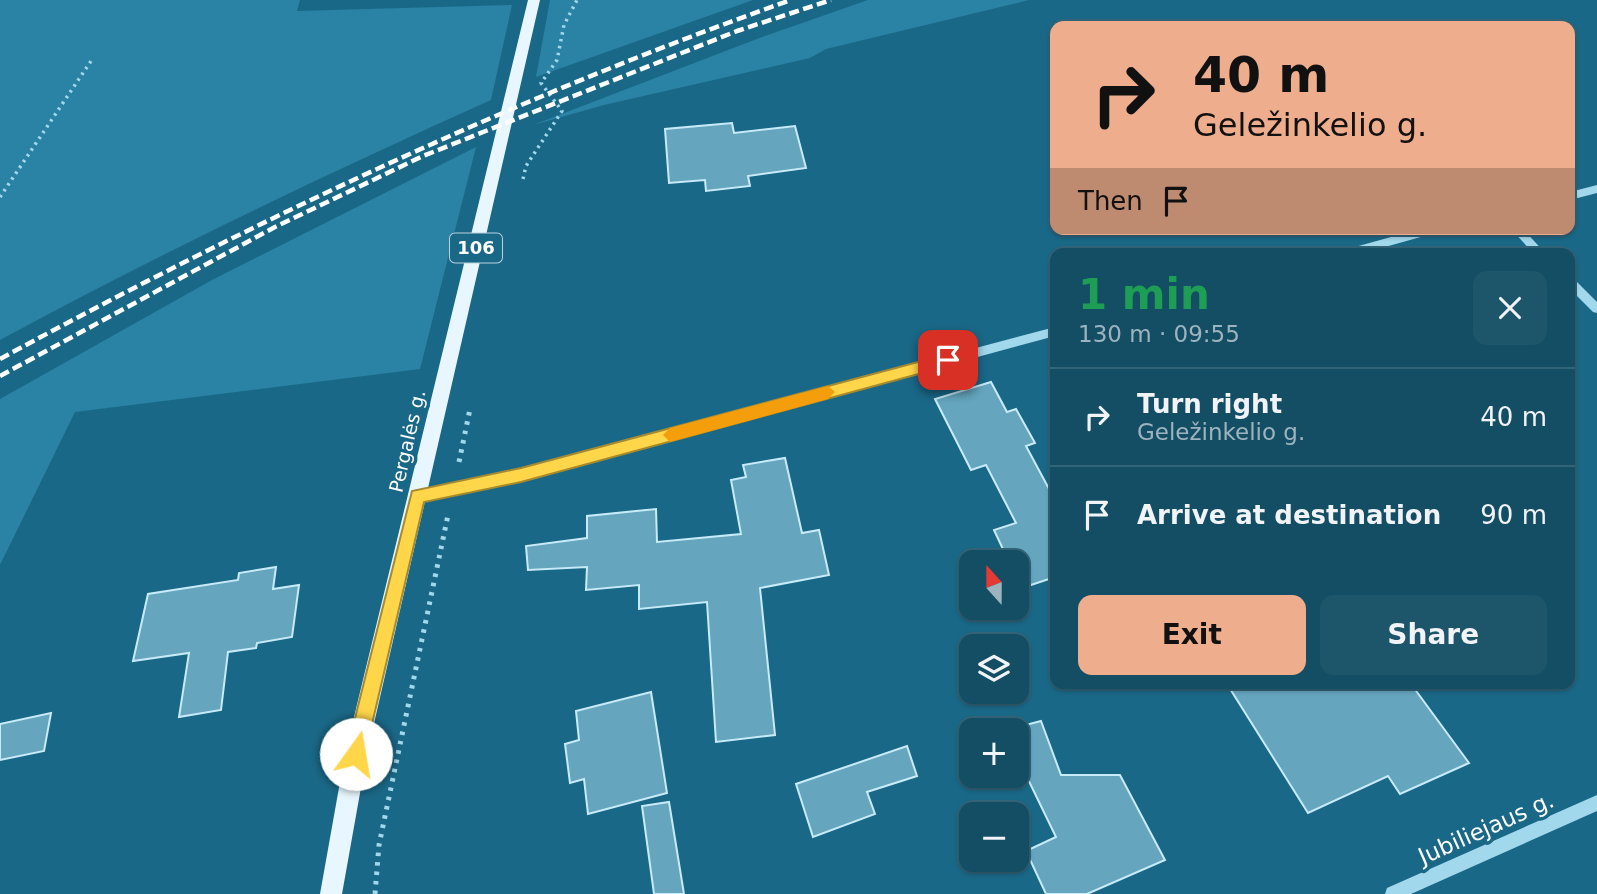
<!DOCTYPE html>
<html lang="en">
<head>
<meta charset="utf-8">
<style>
  body { margin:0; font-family:"DejaVu Sans",sans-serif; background:#1d556b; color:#f1f3f6; height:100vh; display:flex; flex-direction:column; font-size:26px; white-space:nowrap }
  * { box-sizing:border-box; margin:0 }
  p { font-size:23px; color:#9db4bf }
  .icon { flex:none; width:38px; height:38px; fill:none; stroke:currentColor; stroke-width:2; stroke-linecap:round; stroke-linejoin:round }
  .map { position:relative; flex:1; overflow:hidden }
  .side { position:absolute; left:1050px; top:248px; width:525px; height:441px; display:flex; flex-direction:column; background:#144e65; border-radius:14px; box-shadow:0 2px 5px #0004,0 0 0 2px #336579 }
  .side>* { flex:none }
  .top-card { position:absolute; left:1050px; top:21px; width:525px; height:214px; border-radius:14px; box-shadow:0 2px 5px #0004,0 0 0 2px #336579; background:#eead8d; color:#111; overflow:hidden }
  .needle { width:46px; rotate:339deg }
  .fabs { position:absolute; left:959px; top:550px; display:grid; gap:14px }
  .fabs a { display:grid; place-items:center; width:70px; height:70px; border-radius:14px; background:#144e65; box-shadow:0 2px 5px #0004,0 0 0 2px #336579; font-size:35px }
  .pin { position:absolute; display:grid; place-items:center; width:60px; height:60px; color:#fff; margin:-30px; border-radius:14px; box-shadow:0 4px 10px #0006 }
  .me { position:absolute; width:77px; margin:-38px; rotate:13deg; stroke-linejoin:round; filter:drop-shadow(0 0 5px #0008) }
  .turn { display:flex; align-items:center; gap:24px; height:147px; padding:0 28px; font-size:32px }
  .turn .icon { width:91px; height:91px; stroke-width:2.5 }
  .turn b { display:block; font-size:49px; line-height:60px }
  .then { display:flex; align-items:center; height:66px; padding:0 28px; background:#0003; gap:14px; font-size:26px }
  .round { display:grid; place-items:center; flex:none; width:74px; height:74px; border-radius:14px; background:#1d556b }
  .overview { display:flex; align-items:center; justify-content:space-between; height:119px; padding:0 28px }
  h1 { font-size:42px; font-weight:700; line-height:52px; color:#1e9e55 }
  .button { display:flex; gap:14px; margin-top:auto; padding:14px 28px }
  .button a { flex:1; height:80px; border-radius:14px; background:#eead8d; color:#111; font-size:28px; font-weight:700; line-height:80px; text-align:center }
  .button a+a { background:#1d556b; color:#f1f3f6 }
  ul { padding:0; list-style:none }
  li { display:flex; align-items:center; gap:21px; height:98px; padding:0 28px; border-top:2px solid #336579 }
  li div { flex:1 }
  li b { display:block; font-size:26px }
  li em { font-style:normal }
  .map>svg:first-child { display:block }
</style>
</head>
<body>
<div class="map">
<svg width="1597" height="894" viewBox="0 0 1597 894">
  <rect width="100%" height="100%" fill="#1a6887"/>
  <g fill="#2a82a4">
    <path d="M 0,0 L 300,0 L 297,11 L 512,5 L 491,100 C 324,175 161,253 0,340 Z"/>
    <path d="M 550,0 L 753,0 L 536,77 Z"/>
    <path d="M 868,0 L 1029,0 L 826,49 L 810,58 L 604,105 L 533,125 L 762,37 Z"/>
    <path d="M 476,147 L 420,369 L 75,412 L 0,565 L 0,399 L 212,280 Z"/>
  </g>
  <g fill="#65a5be" stroke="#c8ebf9" stroke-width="2">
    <path d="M 732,123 L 734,133 L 795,126 L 806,168 L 748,176 L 750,186 L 706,191 L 705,180 L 669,183 L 665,129 Z"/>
    <path d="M 991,382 L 1007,412 L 1016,409 L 1035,443 L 1026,446 L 1055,500 L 1055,577 L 1022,588 L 1017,578 L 1017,562 L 1009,562 L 994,530 L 1016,523 L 986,465 L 971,470 L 935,399 Z"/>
    <path d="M 785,458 L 802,533 L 819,530 L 829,575 L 760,588 L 775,735 L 716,742 L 707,602 L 639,609 L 639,585 L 586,590 L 587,567 L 528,570 L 526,546 L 587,538 L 587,516 L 656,509 L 657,542 L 741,534 L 731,480 L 746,477 L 743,465 Z"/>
    <path d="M 276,567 L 273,589 L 299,585 L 292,637 L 257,643 L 256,648 L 228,652 L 221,710 L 179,717 L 189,653 L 133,661 L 148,594 L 238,580 L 239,573 Z"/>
    <path d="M 1227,684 L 1411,684 L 1469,763 L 1400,794 L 1388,776 L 1308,813 Z"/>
    <path d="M 651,692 L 667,793 L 588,814 L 584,779 L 570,783 L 565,744 L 579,740 L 576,711 Z"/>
    <path d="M 51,713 L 44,751 L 0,760 L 0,724 Z"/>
    <path d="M 1041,721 L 1061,775 L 1120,775 L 1165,860 L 1087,894 L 1046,894 L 1026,851 L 1056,837 L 1024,771 L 1017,773 L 1017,730 L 1006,730 Z"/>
    <path d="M 907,746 L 917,776 L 867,792 L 875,814 L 813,837 L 796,784 Z"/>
    <path d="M 669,802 L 684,894 L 654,894 L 642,806 Z"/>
  </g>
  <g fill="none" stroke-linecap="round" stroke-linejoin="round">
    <g stroke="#a2d8ec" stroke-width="3.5" stroke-dasharray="2.5 4.5" stroke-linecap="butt">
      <path d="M 523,179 L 526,166 L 562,111 L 541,83 L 557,60 L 564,25 L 577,0"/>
      <path d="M 0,197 L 91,61"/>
    </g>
    <g stroke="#a2d8ec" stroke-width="5" stroke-dasharray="3.5 6" stroke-linecap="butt">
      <path d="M 459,462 L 470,409"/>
      <path d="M 375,894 L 379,845 L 448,515"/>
    </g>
    <g fill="#a2d8ec" fill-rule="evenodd">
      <path d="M 1597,185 L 1597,193 L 1570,200 L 1570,192 Z"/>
      <path d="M 1420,229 L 1440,229 L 1435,233 L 1360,254 L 1339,254 L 1344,250 Z"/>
      <path d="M 1511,229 L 1523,229 L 1546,254 L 1534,254 Z"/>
      <path d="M 1570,278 L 1574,279 L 1597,302 L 1597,313 L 1593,312 L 1570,289 Z"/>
      <path d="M 1055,327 L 1055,336 L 521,481 L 417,503 L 413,501 L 411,497 L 413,493 L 417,491 L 521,469 Z"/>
      <path d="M 1597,795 L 1597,811 L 1411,894 L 1385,894 L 1387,888 Z"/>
    </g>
    <path fill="#e8f7ff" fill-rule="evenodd" d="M 528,0 L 540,0 L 367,754 L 342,894 L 320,894 L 345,754 Z"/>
    <g stroke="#fff" stroke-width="4.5" stroke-dasharray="10 4.5" stroke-linecap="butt">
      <path d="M 0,359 C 256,220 516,97 791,0"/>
      <path d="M 0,376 L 275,227 L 423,156 L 737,31 L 831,0"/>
    </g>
  </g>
  <path fill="#ffd54a" stroke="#a68a30" stroke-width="2" d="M 948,354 L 956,360 L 948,366 L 521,482 L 424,502 L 365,754 L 362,761 L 356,764 L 349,761 L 346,754 L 412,491 L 521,468 Z"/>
  <path fill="#f59e0b" d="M 828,386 L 835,392 L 828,399 L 670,442 L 663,435 L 670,428 Z"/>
  <g text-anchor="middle" stroke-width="7" stroke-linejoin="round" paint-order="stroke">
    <rect fill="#1a6887" stroke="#bad2db" stroke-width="2" x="450" y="233.5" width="52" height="29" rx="5"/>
    <g font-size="18" font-weight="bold" fill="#fff">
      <text x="476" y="254">106</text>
    </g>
    <g font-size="19" fill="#fff" stroke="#1a6887">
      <text transform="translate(407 441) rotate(-77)" y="7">Pergalės g.</text>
    </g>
    <g font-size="23" fill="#fff" stroke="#1a6887">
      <text transform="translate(1486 828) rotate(-24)" y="8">Jubiliejaus g.</text>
    </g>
  </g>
</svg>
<div class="fabs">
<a><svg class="needle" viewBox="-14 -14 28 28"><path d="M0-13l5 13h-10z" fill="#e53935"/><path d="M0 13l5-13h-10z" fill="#9db4bf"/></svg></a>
<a><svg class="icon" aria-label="layers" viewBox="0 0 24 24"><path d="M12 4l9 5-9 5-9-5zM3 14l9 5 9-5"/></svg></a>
<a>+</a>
<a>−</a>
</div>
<div class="pin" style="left:948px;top:360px;background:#d93025"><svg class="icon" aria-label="arrive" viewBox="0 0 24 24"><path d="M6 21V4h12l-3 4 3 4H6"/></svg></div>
<svg class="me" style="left:356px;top:754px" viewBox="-20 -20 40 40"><circle r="19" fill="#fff"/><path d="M0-13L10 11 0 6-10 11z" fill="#ffd54a"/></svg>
<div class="top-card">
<div class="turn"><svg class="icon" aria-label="right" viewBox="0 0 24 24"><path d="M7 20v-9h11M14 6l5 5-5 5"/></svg><div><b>40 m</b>Geležinkelio g.</div></div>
<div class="then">Then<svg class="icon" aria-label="arrive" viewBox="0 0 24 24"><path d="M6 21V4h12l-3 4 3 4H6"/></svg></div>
</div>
<section class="side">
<div class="overview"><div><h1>1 min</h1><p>130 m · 09:55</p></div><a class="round"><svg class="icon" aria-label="close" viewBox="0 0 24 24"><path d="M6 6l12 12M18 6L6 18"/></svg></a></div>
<ul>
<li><svg class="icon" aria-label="right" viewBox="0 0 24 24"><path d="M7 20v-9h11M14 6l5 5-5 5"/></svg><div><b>Turn right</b><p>Geležinkelio g.</p></div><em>40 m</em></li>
<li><svg class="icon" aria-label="arrive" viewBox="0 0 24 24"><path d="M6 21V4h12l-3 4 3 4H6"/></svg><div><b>Arrive at destination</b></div><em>90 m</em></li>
</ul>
<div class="button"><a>Exit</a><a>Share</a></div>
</section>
</div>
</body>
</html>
